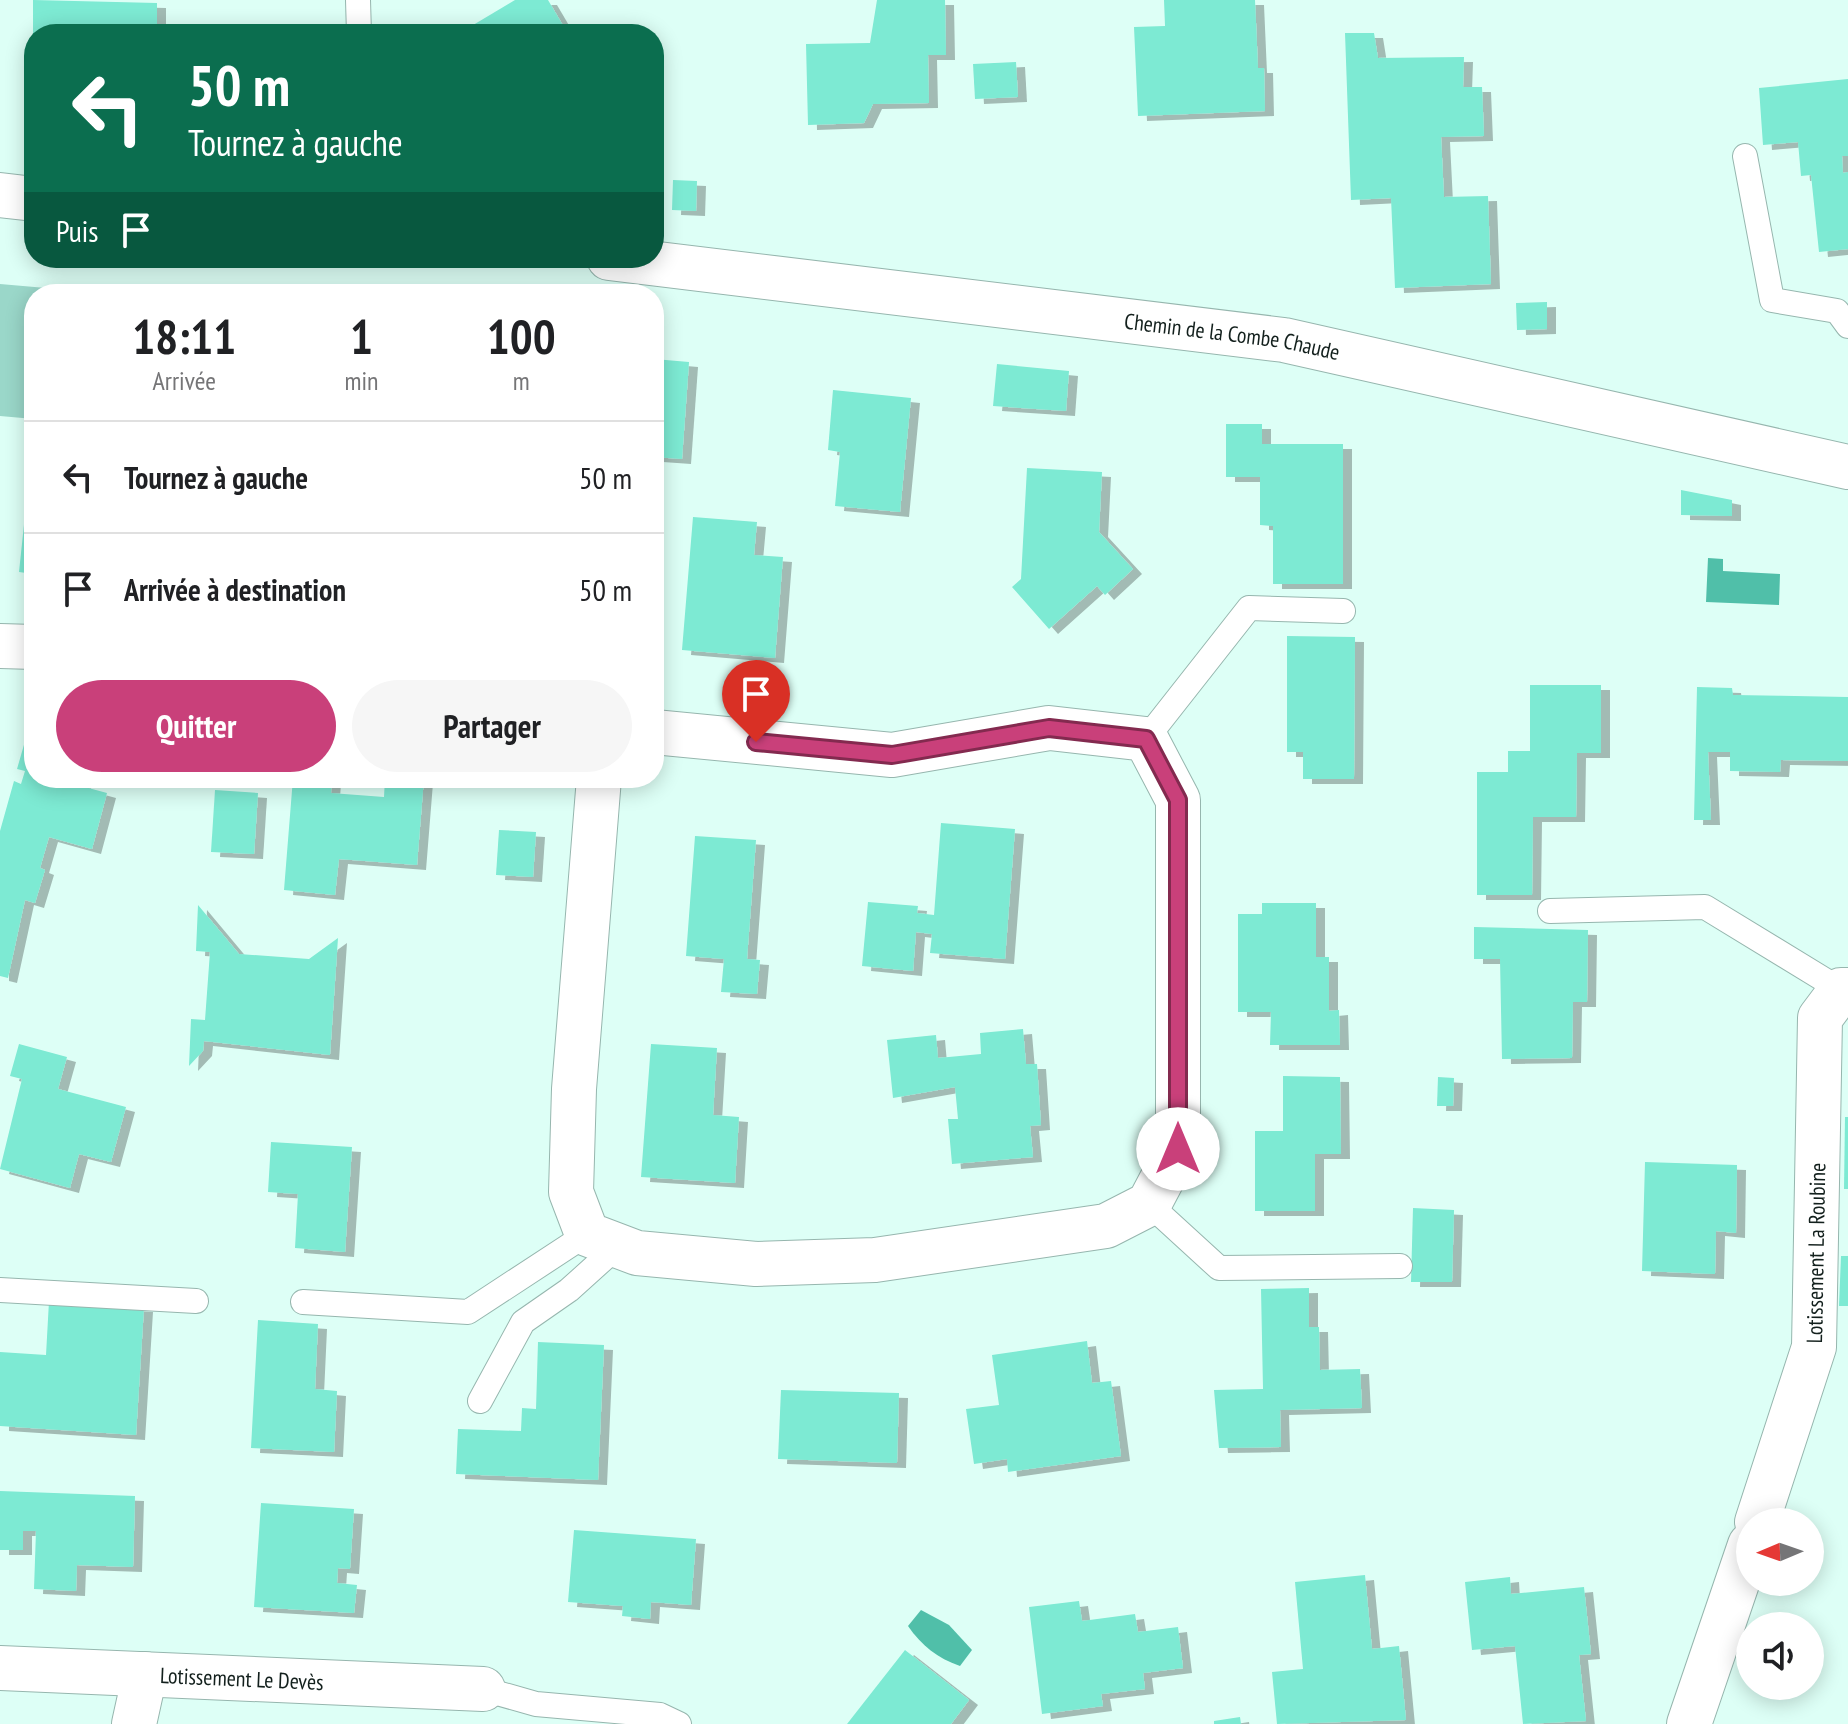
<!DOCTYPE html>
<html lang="fr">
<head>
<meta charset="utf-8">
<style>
  body { margin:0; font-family:"PT Sans Narrow",sans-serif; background:#f6f6f6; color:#202124; height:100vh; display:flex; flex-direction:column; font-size:30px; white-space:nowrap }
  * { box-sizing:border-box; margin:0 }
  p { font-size:26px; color:#757577 }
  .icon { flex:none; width:44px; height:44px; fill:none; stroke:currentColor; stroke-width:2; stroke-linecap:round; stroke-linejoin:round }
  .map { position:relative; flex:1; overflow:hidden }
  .drawer { position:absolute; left:24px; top:284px; width:640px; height:504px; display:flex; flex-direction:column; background:#fff; border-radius:32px; box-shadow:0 4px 20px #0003 }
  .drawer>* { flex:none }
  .banner { position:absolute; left:24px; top:24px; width:640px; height:244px; border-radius:32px; box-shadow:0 4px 20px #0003; background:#0b6e4f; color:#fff; overflow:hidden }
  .needle { width:52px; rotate:268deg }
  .buttons { position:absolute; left:1736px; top:1508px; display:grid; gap:16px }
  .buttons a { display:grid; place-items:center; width:88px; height:88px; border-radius:50%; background:#fff; box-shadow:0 4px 20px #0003; font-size:40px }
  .pin { position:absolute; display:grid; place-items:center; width:68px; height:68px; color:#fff; margin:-82px -34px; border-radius:50% 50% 50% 0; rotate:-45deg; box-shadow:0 0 8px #0007 }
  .pin .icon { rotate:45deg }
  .me { position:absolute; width:88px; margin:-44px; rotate:0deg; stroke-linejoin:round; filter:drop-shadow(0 0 6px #0008) }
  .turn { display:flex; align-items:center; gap:28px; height:168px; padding:0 32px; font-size:36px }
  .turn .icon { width:104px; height:104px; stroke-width:2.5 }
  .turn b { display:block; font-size:56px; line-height:68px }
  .then { display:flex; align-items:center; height:76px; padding:0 32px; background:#0003; gap:16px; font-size:30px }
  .eta { display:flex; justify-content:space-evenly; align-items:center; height:136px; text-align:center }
  .eta b { font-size:48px; font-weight:700; line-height:56px }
  .action { display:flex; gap:16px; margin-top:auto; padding:16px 32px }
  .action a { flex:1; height:92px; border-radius:48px; background:#c9407a; color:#fff; font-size:32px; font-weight:700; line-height:92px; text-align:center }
  .action a+a { background:#f6f6f6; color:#202124 }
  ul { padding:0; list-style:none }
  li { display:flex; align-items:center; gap:24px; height:112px; padding:0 32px; border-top:2px solid #e0e0e0 }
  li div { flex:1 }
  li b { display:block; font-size:30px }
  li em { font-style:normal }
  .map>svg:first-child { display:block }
</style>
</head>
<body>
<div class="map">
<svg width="1848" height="1724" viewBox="0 0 1848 1724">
  <defs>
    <filter id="shadow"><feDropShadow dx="9" dy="5" stdDeviation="0" flood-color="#0004"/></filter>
  </defs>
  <rect width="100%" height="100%" fill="#ddfff6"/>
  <path fill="#9ad7c9" d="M 0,284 L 115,294 L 34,294 L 34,419 L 0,416 Z"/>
  <g fill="#50bfa9">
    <path d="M 1708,558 L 1723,559 L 1723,571 L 1780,574 L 1779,605 L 1706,602 Z"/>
    <path d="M 921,1610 L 949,1625 L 972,1650 L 960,1666 C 937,1658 922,1646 908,1626 Z"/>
  </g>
  <g fill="#7dead3" filter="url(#shadow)">
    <path d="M 33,0 L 157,3 L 157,34 L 33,34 Z"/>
    <path d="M 515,0 L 548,0 L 568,34 L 458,34 Z"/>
    <path d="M 877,0 L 945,0 L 946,55 L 928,55 L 929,103 L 873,104 L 864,123 L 808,125 L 806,44 L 870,43 Z"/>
    <path d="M 1164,0 L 1255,0 L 1258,68 L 1264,68 L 1265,111 L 1138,116 L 1134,27 L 1165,26 Z"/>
    <path d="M 1345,33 L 1374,33 L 1378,58 L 1464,57 L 1463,87 L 1482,87 L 1484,136 L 1441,137 L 1444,197 L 1488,196 L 1491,284 L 1395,288 L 1391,198 L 1351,200 Z"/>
    <path d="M 1016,62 L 1018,97 L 975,99 L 973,64 Z"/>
    <path d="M 1848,79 L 1848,156 L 1842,156 L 1843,173 L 1848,172 L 1848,249 L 1819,252 L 1811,175 L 1801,176 L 1798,142 L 1763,145 L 1759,88 Z"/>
    <path d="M 673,180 L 697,181 L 696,211 L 672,210 Z"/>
    <path d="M 1547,302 L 1547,329 L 1517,330 L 1516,303 Z"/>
    <path d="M 654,359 L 689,362 L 682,459 L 654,457 Z"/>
    <path d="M 997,364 L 1069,371 L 1066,411 L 993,406 Z"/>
    <path d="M 833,390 L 911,398 L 900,512 L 835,506 L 840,452 L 828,450 Z"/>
    <path d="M 1226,424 L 1262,424 L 1262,444 L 1343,444 L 1343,584 L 1273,584 L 1273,526 L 1260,525 L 1260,477 L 1226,477 Z"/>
    <path d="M 32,449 L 34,449 L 34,574 L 19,572 Z"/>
    <path d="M 1027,468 L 1102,472 L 1099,532 L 1133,569 L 1105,595 L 1097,586 L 1049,629 L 1012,587 L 1021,579 Z"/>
    <path d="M 1681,490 L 1732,500 L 1732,516 L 1681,515 Z"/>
    <path d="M 693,517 L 757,522 L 754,555 L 783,557 L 775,658 L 682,650 Z"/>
    <path d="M 1287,636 L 1355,637 L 1354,779 L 1303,779 L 1303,752 L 1287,752 Z"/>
    <path d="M 1530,685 L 1601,685 L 1601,753 L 1577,753 L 1576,817 L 1533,817 L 1532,895 L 1477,895 L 1477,772 L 1508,772 L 1508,751 L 1530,751 Z"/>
    <path d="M 1697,687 L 1732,688 L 1733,695 L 1848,697 L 1848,761 L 1781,760 L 1780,772 L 1730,771 L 1730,752 L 1708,752 L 1711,820 L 1694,820 Z"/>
    <path d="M 32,717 L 34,778 L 84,778 L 81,786 L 107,793 L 92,849 L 49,837 L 40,868 L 45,870 L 35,903 L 25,900 L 8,978 L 0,976 L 0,831 L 14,781 L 21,784 L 25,771 L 17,769 Z"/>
    <path d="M 293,778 L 332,778 L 331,793 L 384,797 L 385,778 L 424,778 L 417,865 L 339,859 L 335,895 L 284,890 Z"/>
    <path d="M 215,790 L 258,793 L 254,854 L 211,852 Z"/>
    <path d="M 941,823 L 1015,829 L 1005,959 L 930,953 L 932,934 L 916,932 L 913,971 L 862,966 L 868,902 L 918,906 L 917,913 L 934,915 Z"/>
    <path d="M 499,830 L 536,832 L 533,877 L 496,875 Z"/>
    <path d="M 695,836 L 756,840 L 747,959 L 760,960 L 757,994 L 721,992 L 724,959 L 686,956 Z"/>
    <path d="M 1262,903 L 1316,903 L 1316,957 L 1329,957 L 1329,1011 L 1339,1010 L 1340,1045 L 1270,1045 L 1271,1012 L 1238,1012 L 1238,914 L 1262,914 Z"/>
    <path d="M 198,905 L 239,954 L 309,959 L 338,938 L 330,1055 L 204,1041 L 203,1051 L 189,1066 L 191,1019 L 205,1020 L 210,952 L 196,951 Z"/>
    <path d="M 1474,927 L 1588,930 L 1587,1002 L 1573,1002 L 1572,1058 L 1502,1059 L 1500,959 L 1474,959 Z"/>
    <path d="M 1023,1029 L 1026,1064 L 1037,1064 L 1041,1125 L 1030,1126 L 1033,1157 L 952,1164 L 948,1119 L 958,1119 L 955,1087 L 893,1098 L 887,1040 L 936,1035 L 938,1058 L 981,1054 L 980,1033 Z"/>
    <path d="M 19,1044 L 67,1057 L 58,1089 L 126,1107 L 111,1162 L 79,1154 L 70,1188 L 0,1169 L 22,1079 L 10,1076 Z"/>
    <path d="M 651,1044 L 717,1048 L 713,1115 L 739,1117 L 735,1183 L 641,1177 Z"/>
    <path d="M 1283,1076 L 1340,1077 L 1341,1154 L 1315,1154 L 1315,1211 L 1255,1211 L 1255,1131 L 1283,1131 Z"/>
    <path d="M 1438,1077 L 1454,1078 L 1453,1106 L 1437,1106 Z"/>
    <path d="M 1845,1117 L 1848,1117 L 1848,1189 L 1844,1189 Z"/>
    <path d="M 271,1142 L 352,1147 L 345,1252 L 295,1248 L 298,1194 L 268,1192 Z"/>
    <path d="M 1645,1162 L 1737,1165 L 1736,1233 L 1716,1231 L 1715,1274 L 1642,1271 Z"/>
    <path d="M 1413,1208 L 1454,1210 L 1452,1282 L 1411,1282 Z"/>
    <path d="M 1841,1256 L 1848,1256 L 1848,1306 L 1839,1306 Z"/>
    <path d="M 1309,1288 L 1309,1327 L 1319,1327 L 1320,1370 L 1360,1369 L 1362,1408 L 1280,1410 L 1281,1447 L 1219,1448 L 1214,1390 L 1263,1389 L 1261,1289 Z"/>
    <path d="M 49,1301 L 144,1307 L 136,1435 L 0,1426 L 0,1352 L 46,1355 Z"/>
    <path d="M 258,1320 L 318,1324 L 315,1389 L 337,1391 L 334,1452 L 251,1448 Z"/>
    <path d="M 1087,1341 L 1092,1383 L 1111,1381 L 1121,1456 L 1008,1472 L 1007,1459 L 974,1464 L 966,1409 L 999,1405 L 992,1355 Z"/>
    <path d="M 538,1342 L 604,1345 L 598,1480 L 456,1474 L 458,1429 L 521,1431 L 522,1408 L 536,1409 Z"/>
    <path d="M 781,1390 L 899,1393 L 897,1463 L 778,1459 Z"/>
    <path d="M 0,1491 L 135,1496 L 133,1567 L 77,1565 L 76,1591 L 34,1589 L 36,1531 L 23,1531 L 23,1550 L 0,1550 Z"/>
    <path d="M 261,1503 L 354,1509 L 350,1569 L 338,1568 L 337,1583 L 357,1585 L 354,1613 L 254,1607 Z"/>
    <path d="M 574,1530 L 696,1539 L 691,1605 L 651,1602 L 650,1619 L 622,1616 L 623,1606 L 568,1602 Z"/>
    <path d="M 1365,1575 L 1372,1649 L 1399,1646 L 1406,1720 L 1277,1724 L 1272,1672 L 1303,1669 L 1295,1582 Z"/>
    <path d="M 1510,1577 L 1511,1594 L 1584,1587 L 1591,1654 L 1579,1655 L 1586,1721 L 1523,1724 L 1515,1646 L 1472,1650 L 1465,1582 Z"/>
    <path d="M 1079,1601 L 1082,1621 L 1135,1614 L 1138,1632 L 1178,1627 L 1183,1668 L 1143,1673 L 1145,1689 L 1101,1694 L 1103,1706 L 1042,1714 L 1029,1607 Z"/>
    <path d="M 905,1650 L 969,1700 L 951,1724 L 847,1724 Z"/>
    <path d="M 1240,1717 L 1241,1724 L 1214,1724 L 1214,1721 Z"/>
  </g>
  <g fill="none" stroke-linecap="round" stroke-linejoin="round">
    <defs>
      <g id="lane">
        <path d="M 358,0 L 359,34"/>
        <path d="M 1745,156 L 1772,300 L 1837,311 L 1848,326"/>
        <path d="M 1146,739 L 1249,608 L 1343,611"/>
        <path d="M 1550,911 L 1705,907 L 1841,990"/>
        <path d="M 1149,1204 L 1219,1268 L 1400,1266"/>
        <path d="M 0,1290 L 196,1301"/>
        <path d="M 303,1302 L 468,1312 L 587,1234"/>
        <path d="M 480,1401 L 523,1322 L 569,1290 L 619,1245"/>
        <path d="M 483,1689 L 536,1704 L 660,1715 L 679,1724"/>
      </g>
      <g id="street">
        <path d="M 0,195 L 34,199"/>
        <path id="s1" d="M 609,258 L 1284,340 L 1848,467"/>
        <path d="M 0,646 L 34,647"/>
        <path d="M 599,778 L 574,1089 L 571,1192 L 587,1234 L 637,1253 L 756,1264 L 875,1260 L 1106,1226 L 1149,1204 L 1178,1149 L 1178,800 L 1146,739 L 1049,728 L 892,755 L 654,732"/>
        <path id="s2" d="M 1757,1522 L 1814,1347 L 1820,1018 L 1841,990 L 1848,990"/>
        <path id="s3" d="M 0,1668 L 483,1689"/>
        <path d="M 134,1724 L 145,1674"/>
        <path d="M 1689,1724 L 1750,1545"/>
      </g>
    </defs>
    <use href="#lane" stroke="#96b6ae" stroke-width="26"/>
    <use href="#street" stroke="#96b6ae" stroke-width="46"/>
    <use href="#lane" stroke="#fff" stroke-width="24"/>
    <use href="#street" stroke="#fff" stroke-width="44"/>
  </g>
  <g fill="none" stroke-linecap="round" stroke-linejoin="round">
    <defs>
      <path id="route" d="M 756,742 L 892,755 L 1049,728 L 1146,739 L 1178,800 L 1178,1149"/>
    </defs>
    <use href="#route" stroke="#832a4f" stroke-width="20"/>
    <use href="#route" stroke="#c9407a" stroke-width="14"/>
  </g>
  <g text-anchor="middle" stroke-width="6" stroke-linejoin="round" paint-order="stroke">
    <g font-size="22" fill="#13201d" stroke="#ddfff6">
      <text dy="8" stroke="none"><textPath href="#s1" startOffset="628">Chemin de la Combe Chaude</textPath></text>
      <text dy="8" stroke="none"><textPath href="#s2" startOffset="278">Lotissement La Roubine</textPath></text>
      <text dy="8" stroke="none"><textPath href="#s3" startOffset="242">Lotissement Le Devès</textPath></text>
    </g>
  </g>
</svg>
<div class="buttons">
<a><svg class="needle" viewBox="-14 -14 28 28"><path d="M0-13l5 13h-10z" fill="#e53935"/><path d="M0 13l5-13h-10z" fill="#757577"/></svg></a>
<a><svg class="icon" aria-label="sound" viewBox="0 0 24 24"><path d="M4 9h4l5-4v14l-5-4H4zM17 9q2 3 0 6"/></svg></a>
</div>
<div class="pin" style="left:756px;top:742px;background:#d93025"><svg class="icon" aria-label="arrive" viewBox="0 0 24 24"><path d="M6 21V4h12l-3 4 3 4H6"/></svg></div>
<svg class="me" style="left:1178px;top:1149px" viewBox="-20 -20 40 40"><circle r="19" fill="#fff"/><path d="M0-13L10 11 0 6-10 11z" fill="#c9407a"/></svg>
<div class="banner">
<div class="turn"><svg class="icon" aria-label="left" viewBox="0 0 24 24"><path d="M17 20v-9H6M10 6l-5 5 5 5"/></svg><div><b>50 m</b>Tournez à gauche</div></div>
<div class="then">Puis<svg class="icon" aria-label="arrive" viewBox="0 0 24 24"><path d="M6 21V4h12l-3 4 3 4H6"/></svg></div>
</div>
<section class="drawer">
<div class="eta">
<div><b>18:11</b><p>Arrivée</p></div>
<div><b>1</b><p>min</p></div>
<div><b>100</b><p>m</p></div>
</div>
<ul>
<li><svg class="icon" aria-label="left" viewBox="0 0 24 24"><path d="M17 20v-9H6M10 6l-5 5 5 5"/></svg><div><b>Tournez à gauche</b></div><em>50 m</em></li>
<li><svg class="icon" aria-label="arrive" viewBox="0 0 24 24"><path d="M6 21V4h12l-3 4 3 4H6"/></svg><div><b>Arrivée à destination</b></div><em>50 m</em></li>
</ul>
<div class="action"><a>Quitter</a><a>Partager</a></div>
</section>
</div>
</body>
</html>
